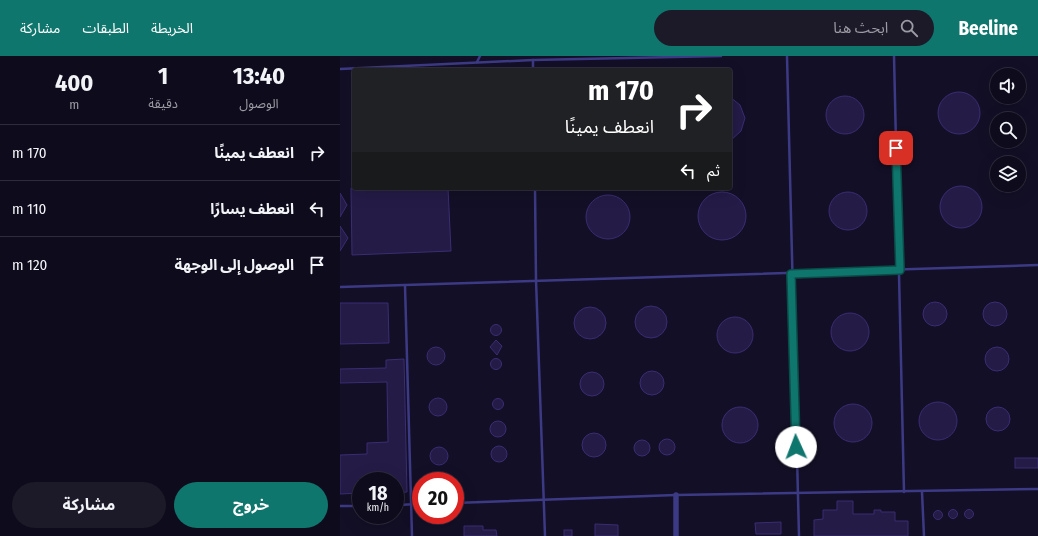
<!DOCTYPE html>
<html lang="ar">
<head>
<meta charset="utf-8">
<style>
  body { margin:0; font-family:"Fira Sans Condensed","Noto Sans Arabic",sans-serif; background:#1c1929; color:#f1f3f6; direction:rtl; height:100vh; display:flex; flex-direction:column; font-size:15px; white-space:nowrap }
  * { box-sizing:border-box; margin:0 }
  p { font-size:13px; color:#9b9ba3 }
  .icon { flex:none; width:22px; height:22px; fill:none; stroke:currentColor; stroke-width:2; stroke-linecap:round; stroke-linejoin:round }
  .map { position:relative; flex:1; overflow:hidden; direction:ltr }
  .panel { display:flex; flex-direction:column; background:#0e0b1c; width:340px }
  .panel>* { flex:none }
  .hud { position:absolute; left:12px; top:12px; width:380px; height:122px; border-radius:4px; box-shadow:0 4px 16px #0002,0 0 0 1px #2e2b3b; direction:rtl; background:#202124; color:#fff; overflow:hidden }
  .tools { position:absolute; left:650px; top:12px; display:grid; gap:8px }
  .tools a { display:grid; place-items:center; width:36px; height:36px; border-radius:50%; background:#0e0b1c; box-shadow:0 4px 16px #0002,0 0 0 1px #2e2b3b; font-size:20px }
  .speed { position:absolute; left:12px; top:416px; display:flex; gap:8px; font-size:20px; font-weight:700; text-align:center }
  .speed>* { display:grid; place-content:center; width:52px; height:52px; border-radius:50%; background:#0e0b1c; box-shadow:0 4px 16px #0002,0 0 0 1px #2e2b3b; line-height:1 }
  .speed small { font-size:10px; font-weight:400 }
  .speed .limit { border:6px solid #d22; background:#fff; color:#111 }
  .pin { position:absolute; display:grid; place-items:center; width:34px; height:34px; color:#fff; margin:-17px; border-radius:8px; box-shadow:0 2px 6px #0006 }
  .me { position:absolute; width:44px; margin:-22px; rotate:358deg; stroke-linejoin:round; filter:drop-shadow(0 0 3px #0008) }
  .turn { display:flex; align-items:center; gap:14px; height:84px; padding:0 12px; font-size:18px }
  .turn .icon { width:52px; height:52px; stroke-width:2.5 }
  .turn b { display:block; font-size:28px; line-height:34px }
  .then { display:flex; align-items:center; height:38px; padding:0 12px; background:#0003; gap:8px; font-size:15px }
  .eta { display:flex; justify-content:space-evenly; align-items:center; height:68px; text-align:center }
  .eta b { font-size:24px; font-weight:700; line-height:28px }
  .button { display:flex; gap:8px; margin-top:auto; padding:8px 12px }
  .button a { flex:1; height:46px; border-radius:24px; background:#0f766e; color:#fff; font-size:16px; font-weight:700; line-height:46px; text-align:center }
  .button a+a { background:#1c1929; color:#f1f3f6 }
  ul { padding:0; list-style:none }
  li { display:flex; align-items:center; gap:12px; height:56px; padding:0 12px; border-top:1px solid #2e2b3b }
  li div { flex:1 }
  li b { display:block; font-size:15px }
  li em { font-style:normal }
  header { display:flex; align-items:center; gap:24px; box-sizing:border-box; height:56px; padding:0 20px; background:#0f766e; color:#fff }
  header strong { font-size:19px }
  nav { display:flex; gap:22px; margin-inline-start:auto; font-size:14px }
  .search { width:280px; height:36px; background:#1c1929; display:flex; align-items:center; gap:10px; box-sizing:border-box; padding:0 14px; border-radius:22px; color:#9b9ba3; font-size:15px }
  main { display:flex; flex:1; min-height:0 }
  .map>svg:first-child { display:block }
</style>
</head>
<body>
<header>
<strong>Beeline</strong>
<div class="search"><svg class="icon" aria-label="search" viewBox="0 0 24 24"><circle cx="10" cy="10" r="6"/><path d="M15 15l6 6"/></svg>ابحث هنا</div>
<nav><a>الخريطة</a><a>الطبقات</a><a>مشاركة</a></nav>
</header>
<main>
<div class="map">
<svg width="698" height="480" viewBox="0 0 698 480">
  <rect width="100%" height="100%" fill="#130f26"/>
  <g fill="#241b47" stroke="#3b2d73">
    <circle cx="619" cy="57" r="21"/>
    <circle cx="505" cy="59" r="19"/>
    <path d="M 390,41 L 400,49 L 405,62 L 401,75 L 390,85 Z"/>
    <circle cx="621" cy="151" r="21"/>
    <path d="M 11,132 L 108,132 L 111,195 L 12,199 Z"/>
    <circle cx="508" cy="155" r="19"/>
    <circle cx="382" cy="160" r="24"/>
    <path d="M 0,137 L 7,149 L 0,161 Z"/>
    <circle cx="268" cy="161" r="22"/>
    <path d="M 0,170 L 8,182 L 0,195 Z"/>
    <circle cx="595" cy="258" r="12"/>
    <circle cx="655" cy="258" r="12"/>
    <path d="M 0,247 L 48,247 L 49,287 L 0,288 Z"/>
    <circle cx="311" cy="266" r="16"/>
    <circle cx="250" cy="267" r="16"/>
    <circle cx="510" cy="276" r="19"/>
    <circle cx="395" cy="279" r="18"/>
    <circle cx="156" cy="274" r="5.5"/>
    <path d="M 156,284 L 162,290 L 157,299 L 150,291 Z"/>
    <circle cx="657" cy="303" r="12"/>
    <circle cx="96" cy="300" r="9"/>
    <circle cx="156" cy="308" r="5.5"/>
    <path d="M 64,303 L 67,436 L 55,437 L 55,425 L 21,425 L 21,437 L 0,438 L 0,399 L 27,398 L 27,387 L 48,386 L 47,326 L 0,327 L 0,313 L 46,312 L 46,304 Z"/>
    <circle cx="312" cy="327" r="12"/>
    <circle cx="252" cy="328" r="12"/>
    <circle cx="98" cy="351" r="9"/>
    <circle cx="158" cy="348" r="5.5"/>
    <circle cx="598" cy="365" r="19"/>
    <circle cx="513" cy="367" r="19"/>
    <circle cx="658" cy="363" r="12"/>
    <circle cx="400" cy="369" r="18"/>
    <circle cx="158" cy="373" r="8"/>
    <circle cx="254" cy="389" r="12"/>
    <circle cx="327" cy="391" r="8"/>
    <circle cx="302" cy="392" r="8"/>
    <circle cx="159" cy="398" r="8"/>
    <circle cx="99" cy="400" r="9"/>
    <rect x="675" y="402" width="23" height="10"/>
    <path d="M 497,445 L 513,445 L 513,458 L 534,458 L 534,454 L 541,454 L 541,456 L 555,456 L 555,465 L 568,465 L 568,480 L 474,480 L 474,464 L 483,463 L 483,454 L 497,454 Z"/>
    <circle cx="613" cy="458" r="4.5"/>
    <circle cx="629" cy="458" r="4.5"/>
    <circle cx="598" cy="459" r="4.5"/>
    <path d="M 441,466 L 441,478 L 416,478 L 415,467 Z"/>
    <path d="M 255,468 L 278,469 L 278,480 L 255,480 Z"/>
    <path d="M 124,470 L 143,470 L 143,474 L 156,474 L 157,480 L 124,480 Z"/>
    <rect x="224" y="474" width="8" height="6"/>
  </g>
  <g fill="none" stroke-linecap="round" stroke-linejoin="round">
    <g stroke="#3d3a85" stroke-width="2.5">
      <path d="M 447,0 L 459,480"/>
      <path d="M 554,0 L 564,436"/>
      <path d="M 193,4 L 193,14"/>
      <path d="M 137,6 L 140,0"/>
      <path d="M 0,13 L 193,4 L 381,0"/>
      <path d="M 195,132 L 196,224 L 205,480"/>
      <path d="M 65,230 L 72,480"/>
      <path d="M 0,231 L 698,209"/>
      <path d="M 582,436 L 584,480"/>
      <path d="M 115,447 L 336,439 L 698,433"/>
      <path d="M 55,449 L 81,448"/>
      <path d="M 0,450 L 21,450"/>
    </g>
    <path stroke="#3d3a85" stroke-width="5.5" d="M 336,439 L 336,480"/>
  </g>
  <g fill="none" stroke-linecap="round" stroke-linejoin="round">
    <defs>
      <path id="route" d="M 456,391 L 451,218 L 560,214 L 556,92"/>
    </defs>
    <use href="#route" stroke="#0a4d48" stroke-width="10"/>
    <use href="#route" stroke="#0f766e" stroke-width="7"/>
  </g>
</svg>
<div class="tools">
<a><svg class="icon" aria-label="sound" viewBox="0 0 24 24"><path d="M4 9h4l5-4v14l-5-4H4zM17 9q2 3 0 6"/></svg></a>
<a><svg class="icon" aria-label="search" viewBox="0 0 24 24"><circle cx="10" cy="10" r="6"/><path d="M15 15l6 6"/></svg></a>
<a><svg class="icon" aria-label="layers" viewBox="0 0 24 24"><path d="M12 4l9 5-9 5-9-5zM3 14l9 5 9-5"/></svg></a>
</div>
<div class="speed"><div>18<small>km/h</small></div><div class="limit">20</div></div>
<div class="pin" style="left:556px;top:92px;background:#d93025"><svg class="icon" aria-label="arrive" viewBox="0 0 24 24"><path d="M6 21V4h12l-3 4 3 4H6"/></svg></div>
<svg class="me" style="left:456px;top:391px" viewBox="-20 -20 40 40"><circle r="19" fill="#fff"/><path d="M0-13L10 11 0 6-10 11z" fill="#0f766e"/></svg>
<div class="hud">
<div class="turn"><svg class="icon" aria-label="right" viewBox="0 0 24 24"><path d="M7 20v-9h11M14 6l5 5-5 5"/></svg><div><b>170 m</b>انعطف يمينًا</div></div>
<div class="then">ثم<svg class="icon" aria-label="left" viewBox="0 0 24 24"><path d="M17 20v-9H6M10 6l-5 5 5 5"/></svg></div>
</div>
</div>
<section class="panel">
<div class="eta">
<div><b>13:40</b><p>الوصول</p></div>
<div><b>1</b><p>دقيقة</p></div>
<div><b>400</b><p>m</p></div>
</div>
<ul>
<li><svg class="icon" aria-label="right" viewBox="0 0 24 24"><path d="M7 20v-9h11M14 6l5 5-5 5"/></svg><div><b>انعطف يمينًا</b></div><em>170 m</em></li>
<li><svg class="icon" aria-label="left" viewBox="0 0 24 24"><path d="M17 20v-9H6M10 6l-5 5 5 5"/></svg><div><b>انعطف يسارًا</b></div><em>110 m</em></li>
<li><svg class="icon" aria-label="arrive" viewBox="0 0 24 24"><path d="M6 21V4h12l-3 4 3 4H6"/></svg><div><b>الوصول إلى الوجهة</b></div><em>120 m</em></li>
</ul>
<div class="button"><a>خروج</a><a>مشاركة</a></div>
</section>
</main>
</body>
</html>
